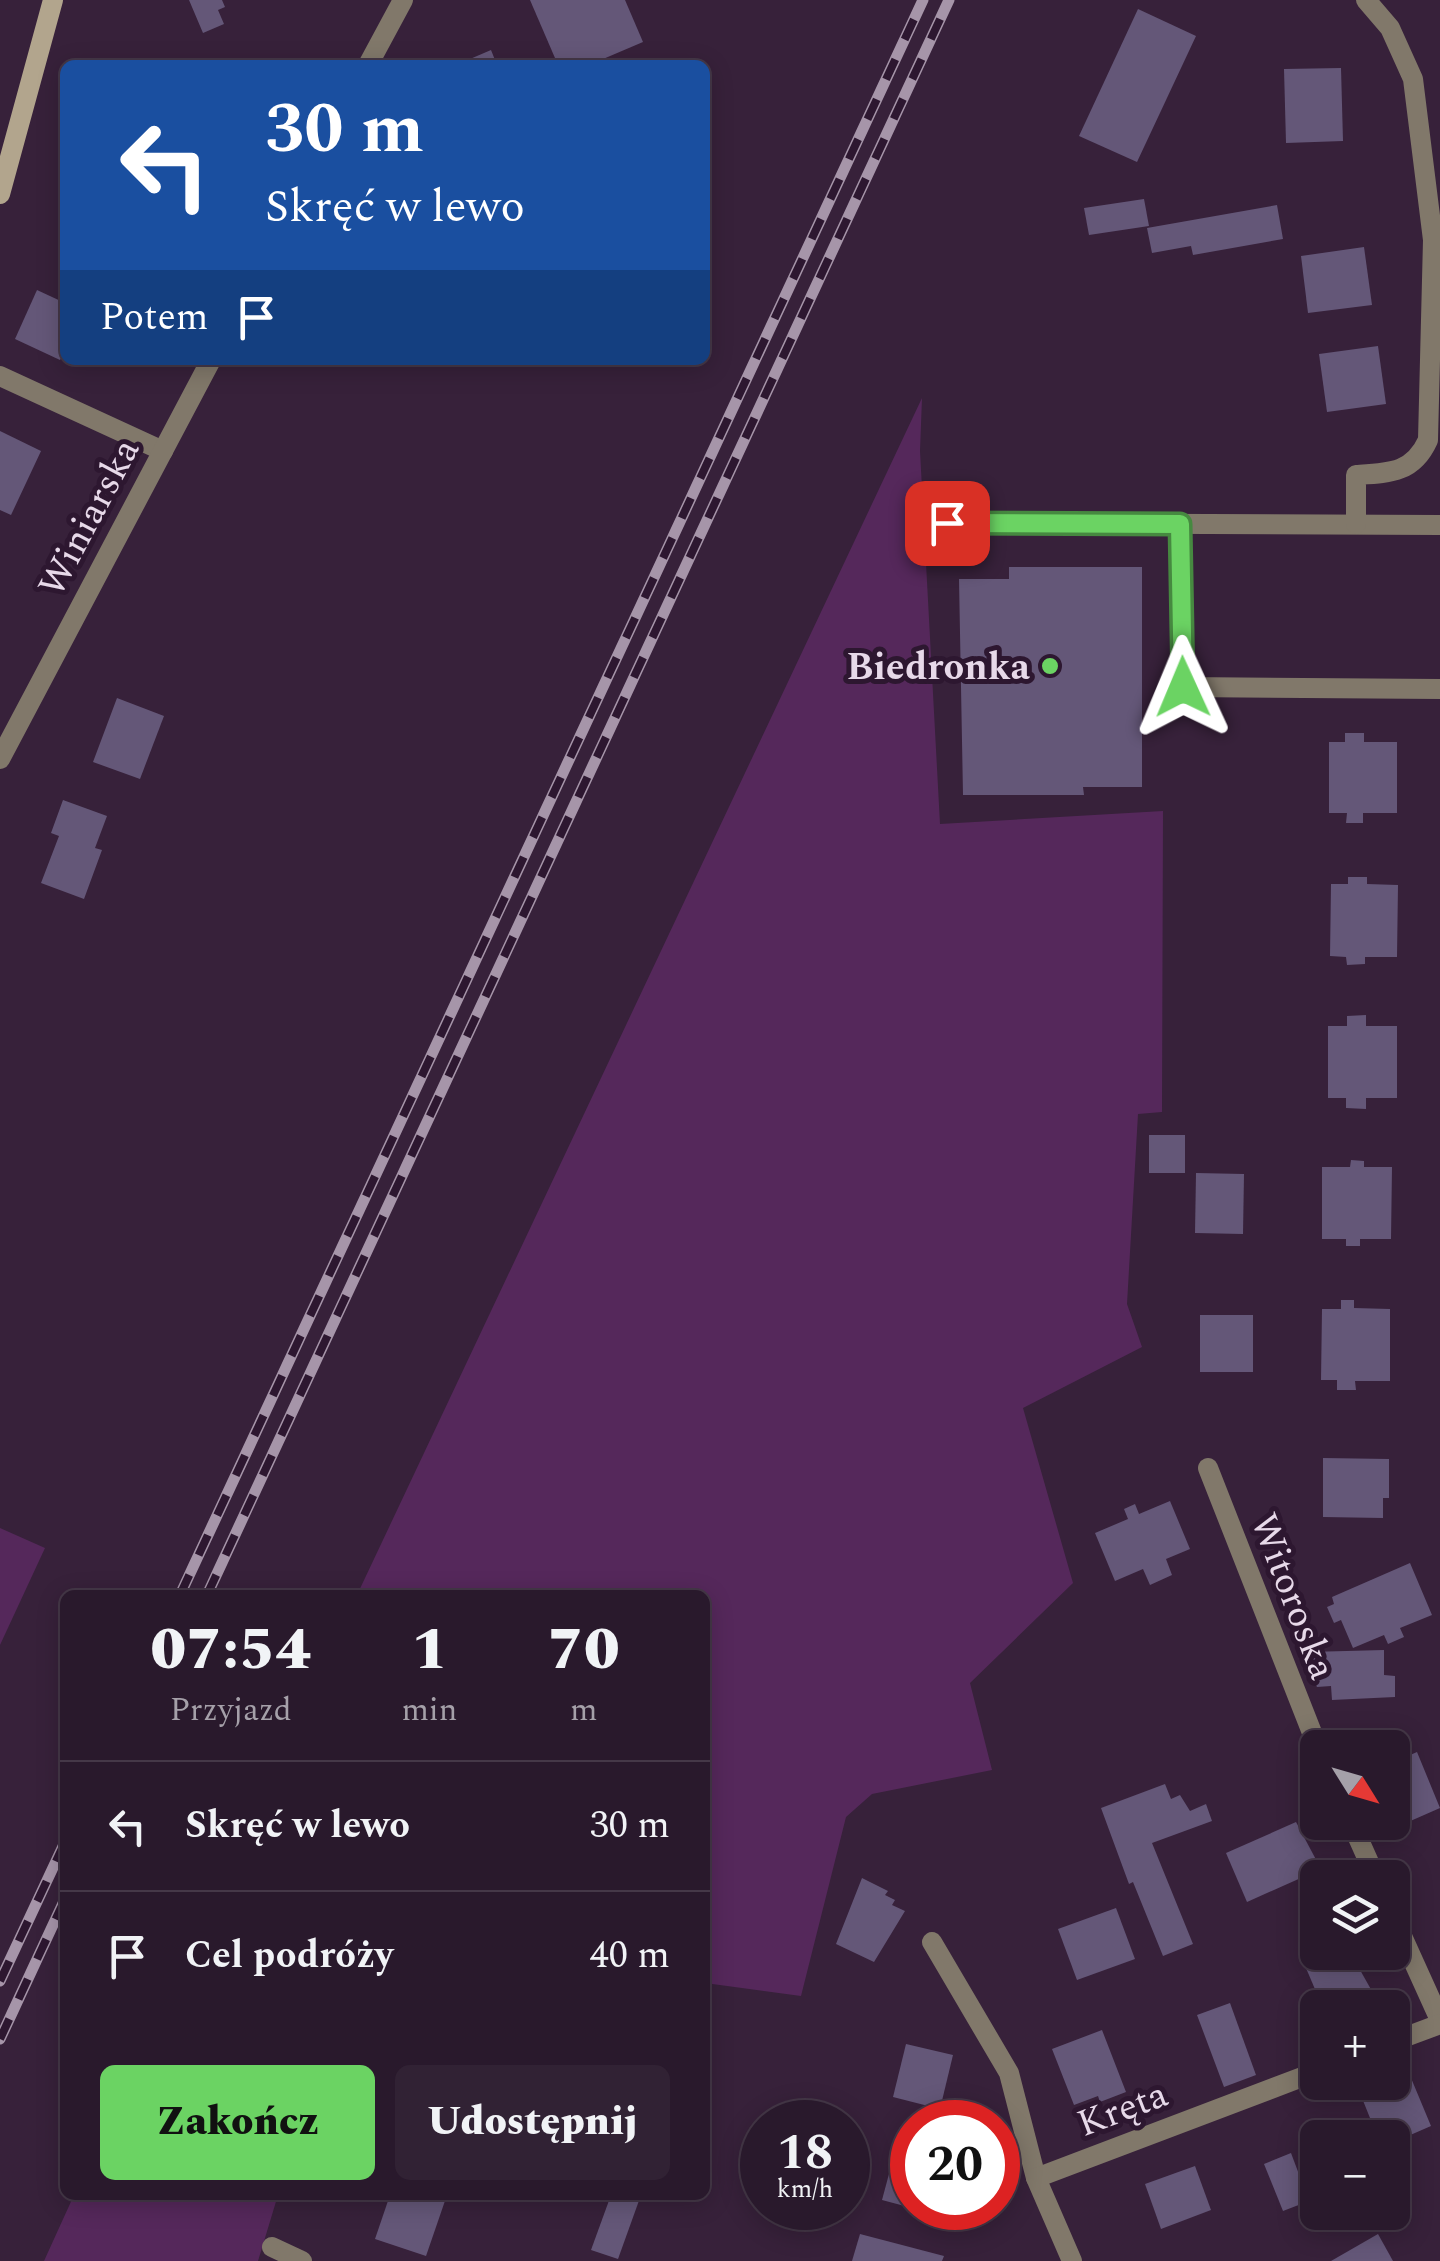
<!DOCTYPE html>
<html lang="pl">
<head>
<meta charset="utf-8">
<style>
  body { margin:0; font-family:Spectral,serif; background:#312234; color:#f1f3f6; height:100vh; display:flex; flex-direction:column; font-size:38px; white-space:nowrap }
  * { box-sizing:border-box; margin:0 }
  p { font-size:32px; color:#a5a0a9 }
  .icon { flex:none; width:55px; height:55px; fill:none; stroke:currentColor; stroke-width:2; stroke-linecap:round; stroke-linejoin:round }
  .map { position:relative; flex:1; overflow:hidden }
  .side { position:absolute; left:60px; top:1590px; width:650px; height:610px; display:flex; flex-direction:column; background:#29192c; border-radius:15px; box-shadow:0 5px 25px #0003,0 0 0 2px #453848 }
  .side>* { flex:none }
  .hud { position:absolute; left:60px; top:60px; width:650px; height:305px; border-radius:15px; box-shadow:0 5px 25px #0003,0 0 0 2px #453848; background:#1a4fa0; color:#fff; overflow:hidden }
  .needle { width:65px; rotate:127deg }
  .controls { position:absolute; left:1300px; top:1730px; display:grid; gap:20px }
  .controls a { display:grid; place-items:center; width:110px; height:110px; border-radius:15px; background:#29192c; box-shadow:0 5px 25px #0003,0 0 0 2px #453848; font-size:50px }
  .speed { position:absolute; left:740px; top:2100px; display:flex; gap:20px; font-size:50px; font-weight:700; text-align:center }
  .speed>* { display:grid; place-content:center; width:130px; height:130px; border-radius:50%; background:#29192c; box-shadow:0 5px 25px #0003,0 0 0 2px #453848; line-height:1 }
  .speed small { font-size:25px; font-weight:400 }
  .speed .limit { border:15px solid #d22; background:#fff; color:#111 }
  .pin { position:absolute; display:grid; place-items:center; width:85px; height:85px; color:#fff; margin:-42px; border-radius:20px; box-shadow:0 5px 15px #0006 }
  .me { position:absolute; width:110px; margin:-55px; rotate:359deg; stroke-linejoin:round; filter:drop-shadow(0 0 8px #0008) }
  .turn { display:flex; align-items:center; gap:35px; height:210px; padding:0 40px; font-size:45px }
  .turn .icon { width:130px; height:130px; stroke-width:2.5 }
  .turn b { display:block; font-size:70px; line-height:85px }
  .then { display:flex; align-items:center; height:95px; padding:0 40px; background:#0003; gap:20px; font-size:38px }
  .eta { display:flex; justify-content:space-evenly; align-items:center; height:170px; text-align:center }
  .eta b { font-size:60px; font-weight:800; line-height:70px }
  .cta { display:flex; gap:20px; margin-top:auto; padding:20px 40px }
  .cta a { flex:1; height:115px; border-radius:15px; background:#6bd363; color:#111; font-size:40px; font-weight:800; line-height:115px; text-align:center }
  .cta a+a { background:#312234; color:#f1f3f6 }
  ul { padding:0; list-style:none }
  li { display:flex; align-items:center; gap:30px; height:130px; padding:0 40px; border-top:2px solid #453848 }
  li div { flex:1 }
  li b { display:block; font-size:38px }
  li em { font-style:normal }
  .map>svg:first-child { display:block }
</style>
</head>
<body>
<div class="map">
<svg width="1440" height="2261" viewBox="0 0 1440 2261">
  <rect width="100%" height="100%" fill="#37213a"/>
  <g fill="#55285b">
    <path d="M 922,398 L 920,451 L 940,824 L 1163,811 L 1162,1112 L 1138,1114 L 1127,1304 L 1142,1347 L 1023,1408 L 1073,1583 L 970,1683 L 992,1770 L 872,1794 L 846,1817 L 801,1996 L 705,1983 L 705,1595 L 357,1595 Z"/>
    <path d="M 0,1528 L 45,1548 L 0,1645 Z"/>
    <path d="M 74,2195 L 278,2195 L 258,2261 L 44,2261 Z"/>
  </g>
  <g fill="#645778">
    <path d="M 189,0 L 222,0 L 225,7 L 218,10 L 224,24 L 203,33 Z"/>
    <path d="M 530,0 L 625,0 L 643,42 L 589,65 L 558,65 Z"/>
    <path d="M 1138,9 L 1196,36 L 1137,162 L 1079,136 Z"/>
    <path d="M 491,50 L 497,65 L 456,65 Z"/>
    <path d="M 1341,68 L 1343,141 L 1286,143 L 1284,69 Z"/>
    <path d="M 1144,199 L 1149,226 L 1089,235 L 1084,208 Z"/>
    <path d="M 1277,205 L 1283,239 L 1193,255 L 1191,246 L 1152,253 L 1147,228 Z"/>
    <path d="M 1364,247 L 1372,305 L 1308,313 L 1301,256 Z"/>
    <path d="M 37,290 L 65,303 L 65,350 L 60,360 L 15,339 Z"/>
    <path d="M 1378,346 L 1386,404 L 1327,412 L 1319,354 Z"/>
    <path d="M 0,431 L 41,451 L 11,515 L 0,510 Z"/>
    <path d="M 1009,567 L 1142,567 L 1142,787 L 1083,787 L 1084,795 L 963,795 L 959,579 L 1009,579 Z"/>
    <path d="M 117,698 L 164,716 L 140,779 L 93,762 Z"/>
    <path d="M 1345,733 L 1364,733 L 1364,742 L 1397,742 L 1397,813 L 1363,813 L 1363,823 L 1346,823 L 1347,813 L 1329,813 L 1329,742 L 1345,742 Z"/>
    <path d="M 63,800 L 107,816 L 95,848 L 102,850 L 84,899 L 41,883 L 59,836 L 51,833 Z"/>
    <path d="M 1348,877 L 1367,877 L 1367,884 L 1398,885 L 1397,957 L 1365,957 L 1365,964 L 1347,965 L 1346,957 L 1330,956 L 1331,884 L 1348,884 Z"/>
    <path d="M 1366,1015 L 1366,1026 L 1397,1026 L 1397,1098 L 1366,1098 L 1366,1109 L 1346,1108 L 1346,1098 L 1328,1098 L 1328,1026 L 1347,1026 L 1347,1016 Z"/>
    <rect x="1149" y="1135" width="36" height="38"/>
    <path d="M 1351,1160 L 1364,1161 L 1364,1167 L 1392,1167 L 1391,1239 L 1360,1239 L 1360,1246 L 1346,1246 L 1346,1239 L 1322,1239 L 1322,1167 L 1350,1167 Z"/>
    <path d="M 1196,1173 L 1244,1174 L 1243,1234 L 1195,1233 Z"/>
    <path d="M 1341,1300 L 1354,1300 L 1354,1308 L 1390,1309 L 1390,1381 L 1355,1381 L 1356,1390 L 1337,1390 L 1337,1380 L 1321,1380 L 1322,1309 L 1341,1309 Z"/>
    <rect x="1200" y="1315" width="53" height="57"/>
    <path d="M 1323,1458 L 1389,1459 L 1389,1498 L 1383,1498 L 1383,1518 L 1323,1517 Z"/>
    <path d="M 1170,1501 L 1190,1549 L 1166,1559 L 1172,1575 L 1150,1585 L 1143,1569 L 1115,1581 L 1095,1533 L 1128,1519 L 1124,1509 L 1135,1504 L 1139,1514 Z"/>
    <path d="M 1410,1563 L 1432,1615 L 1400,1628 L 1404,1637 L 1388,1644 L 1384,1635 L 1353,1648 L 1341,1620 L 1334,1623 L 1327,1607 L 1334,1604 L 1332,1597 Z"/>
    <path d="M 1384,1650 L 1384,1675 L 1395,1676 L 1395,1697 L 1332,1700 L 1331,1686 L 1317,1687 L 1308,1669 L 1308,1652 Z"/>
    <path d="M 1417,1752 L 1440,1808 L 1374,1837 L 1368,1822 L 1392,1822 L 1392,1763 Z"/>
    <path d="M 1165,1784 L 1171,1799 L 1180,1795 L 1190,1811 L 1206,1804 L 1212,1821 L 1152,1843 L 1193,1944 L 1163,1956 L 1133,1882 L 1129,1884 L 1101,1808 Z"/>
    <path d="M 1296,1822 L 1321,1869 L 1247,1902 L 1226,1853 Z"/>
    <path d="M 862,1878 L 888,1891 L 885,1895 L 895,1900 L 892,1905 L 905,1911 L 874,1962 L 836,1944 Z"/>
    <path d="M 1116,1908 L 1135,1959 L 1077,1980 L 1058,1929 Z"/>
    <path d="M 1322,1952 L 1350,1952 L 1373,1993 L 1340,2008 L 1323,2008 L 1303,1961 Z"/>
    <path d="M 1230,2003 L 1256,2075 L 1224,2087 L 1197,2015 Z"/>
    <path d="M 1102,2030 L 1126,2092 L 1100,2102 L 1098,2096 L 1074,2105 L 1052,2049 Z"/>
    <path d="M 906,2044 L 953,2055 L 940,2109 L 893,2097 Z"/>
    <path d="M 1411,2078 L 1431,2126 L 1392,2143 L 1392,2138 L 1378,2138 L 1362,2098 Z"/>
    <path d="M 897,2144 L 912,2148 L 912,2208 L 882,2200 Z"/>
    <path d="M 1291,2153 L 1309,2201 L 1283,2211 L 1264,2164 Z"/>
    <path d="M 1195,2166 L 1211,2210 L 1161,2229 L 1145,2184 Z"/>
    <path d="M 390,2195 L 447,2195 L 426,2256 L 375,2239 Z"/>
    <path d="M 611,2195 L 641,2195 L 618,2259 L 591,2250 Z"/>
    <path d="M 860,2234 L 944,2256 L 942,2261 L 852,2261 Z"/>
    <path d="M 1378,2234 L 1393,2261 L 1331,2261 Z"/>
  </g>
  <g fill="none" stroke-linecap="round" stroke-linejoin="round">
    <g stroke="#81786a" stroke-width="20">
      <path d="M 0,376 L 163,451"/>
      <path d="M 947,523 L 1440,525"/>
      <path d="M 1180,524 L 1183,687 L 1440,689"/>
      <path d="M 1356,524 L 1356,475 C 1390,473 1413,473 1428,440 L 1433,240 L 1413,79 L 1390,28 L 1366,0"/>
      <path d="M 932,1942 L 1009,2073 L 1036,2178"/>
    </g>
    <g stroke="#81786a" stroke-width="20">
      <path d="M 368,65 L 403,0"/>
      <path d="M 0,759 L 211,360"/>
      <path d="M 1208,1468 L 1318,1748"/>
      <path d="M 1351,1822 L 1376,1878"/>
      <path d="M 1392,1914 L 1440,2020"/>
      <path d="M 1392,2042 L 1440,2024"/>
      <path d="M 272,2247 L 302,2261"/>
      <path d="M 1072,2261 L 1036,2178 L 1318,2071"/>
    </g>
    <path stroke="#b2a58d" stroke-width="20" d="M 0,194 L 53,0"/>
    <defs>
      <g id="rail">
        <path d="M 180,1595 L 923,0"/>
        <path d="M 207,1595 L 949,0"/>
        <path d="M 0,1981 L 65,1842"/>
        <path d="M 0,2039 L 65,1899"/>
      </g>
    </defs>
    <use href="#rail" stroke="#a695a9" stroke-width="11"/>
    <use href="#rail" stroke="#2d1730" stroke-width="8" stroke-dasharray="22" stroke-linecap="butt"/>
  </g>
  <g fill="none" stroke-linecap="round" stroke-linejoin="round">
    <defs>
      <path id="route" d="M 947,523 L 1180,524 L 1183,687"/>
    </defs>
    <use href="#route" stroke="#468940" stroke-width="25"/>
    <use href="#route" stroke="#6bd363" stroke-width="18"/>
  </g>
  <circle fill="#6bd363" stroke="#2d1730" stroke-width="4" cx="1050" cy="666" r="10"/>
  <g text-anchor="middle" stroke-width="10" stroke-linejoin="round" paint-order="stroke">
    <g font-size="38" fill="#e7d9e9" stroke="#2d1730">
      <text transform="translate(88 517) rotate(-62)" y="13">Winiarska</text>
      <text transform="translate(1294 1596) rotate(69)" y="13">Witoroska</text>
      <text transform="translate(1122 2108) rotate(-21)" y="13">Kręta</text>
    </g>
    <g font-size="38" font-weight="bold" fill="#e7d9e9" stroke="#2d1730" text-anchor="end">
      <text x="1030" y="679">Biedronka</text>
    </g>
  </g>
</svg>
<div class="controls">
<a><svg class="needle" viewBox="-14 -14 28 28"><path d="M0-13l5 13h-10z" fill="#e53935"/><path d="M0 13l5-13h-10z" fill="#a5a0a9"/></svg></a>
<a><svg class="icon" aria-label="layers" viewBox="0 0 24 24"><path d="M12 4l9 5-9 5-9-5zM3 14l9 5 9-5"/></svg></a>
<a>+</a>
<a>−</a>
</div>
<div class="speed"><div>18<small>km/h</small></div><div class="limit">20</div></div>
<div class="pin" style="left:947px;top:523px;background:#d93025"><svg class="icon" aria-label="arrive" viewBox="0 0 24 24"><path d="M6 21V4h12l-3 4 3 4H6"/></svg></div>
<svg class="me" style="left:1183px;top:687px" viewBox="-20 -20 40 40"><path d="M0-17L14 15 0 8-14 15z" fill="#6bd363" stroke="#fff" stroke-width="4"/></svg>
<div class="hud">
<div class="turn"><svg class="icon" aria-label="left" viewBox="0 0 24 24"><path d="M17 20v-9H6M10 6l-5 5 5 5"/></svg><div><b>30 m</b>Skręć w lewo</div></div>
<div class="then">Potem<svg class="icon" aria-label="arrive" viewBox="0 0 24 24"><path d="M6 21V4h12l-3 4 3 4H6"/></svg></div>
</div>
<section class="side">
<div class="eta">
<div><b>07:54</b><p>Przyjazd</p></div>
<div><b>1</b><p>min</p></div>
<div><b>70</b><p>m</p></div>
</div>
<ul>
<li><svg class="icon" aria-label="left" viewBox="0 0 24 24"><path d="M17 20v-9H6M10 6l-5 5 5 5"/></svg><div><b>Skręć w lewo</b></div><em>30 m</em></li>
<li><svg class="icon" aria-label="arrive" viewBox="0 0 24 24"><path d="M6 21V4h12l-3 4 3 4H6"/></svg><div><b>Cel podróży</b></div><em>40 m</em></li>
</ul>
<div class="cta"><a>Zakończ</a><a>Udostępnij</a></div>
</section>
</div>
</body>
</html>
